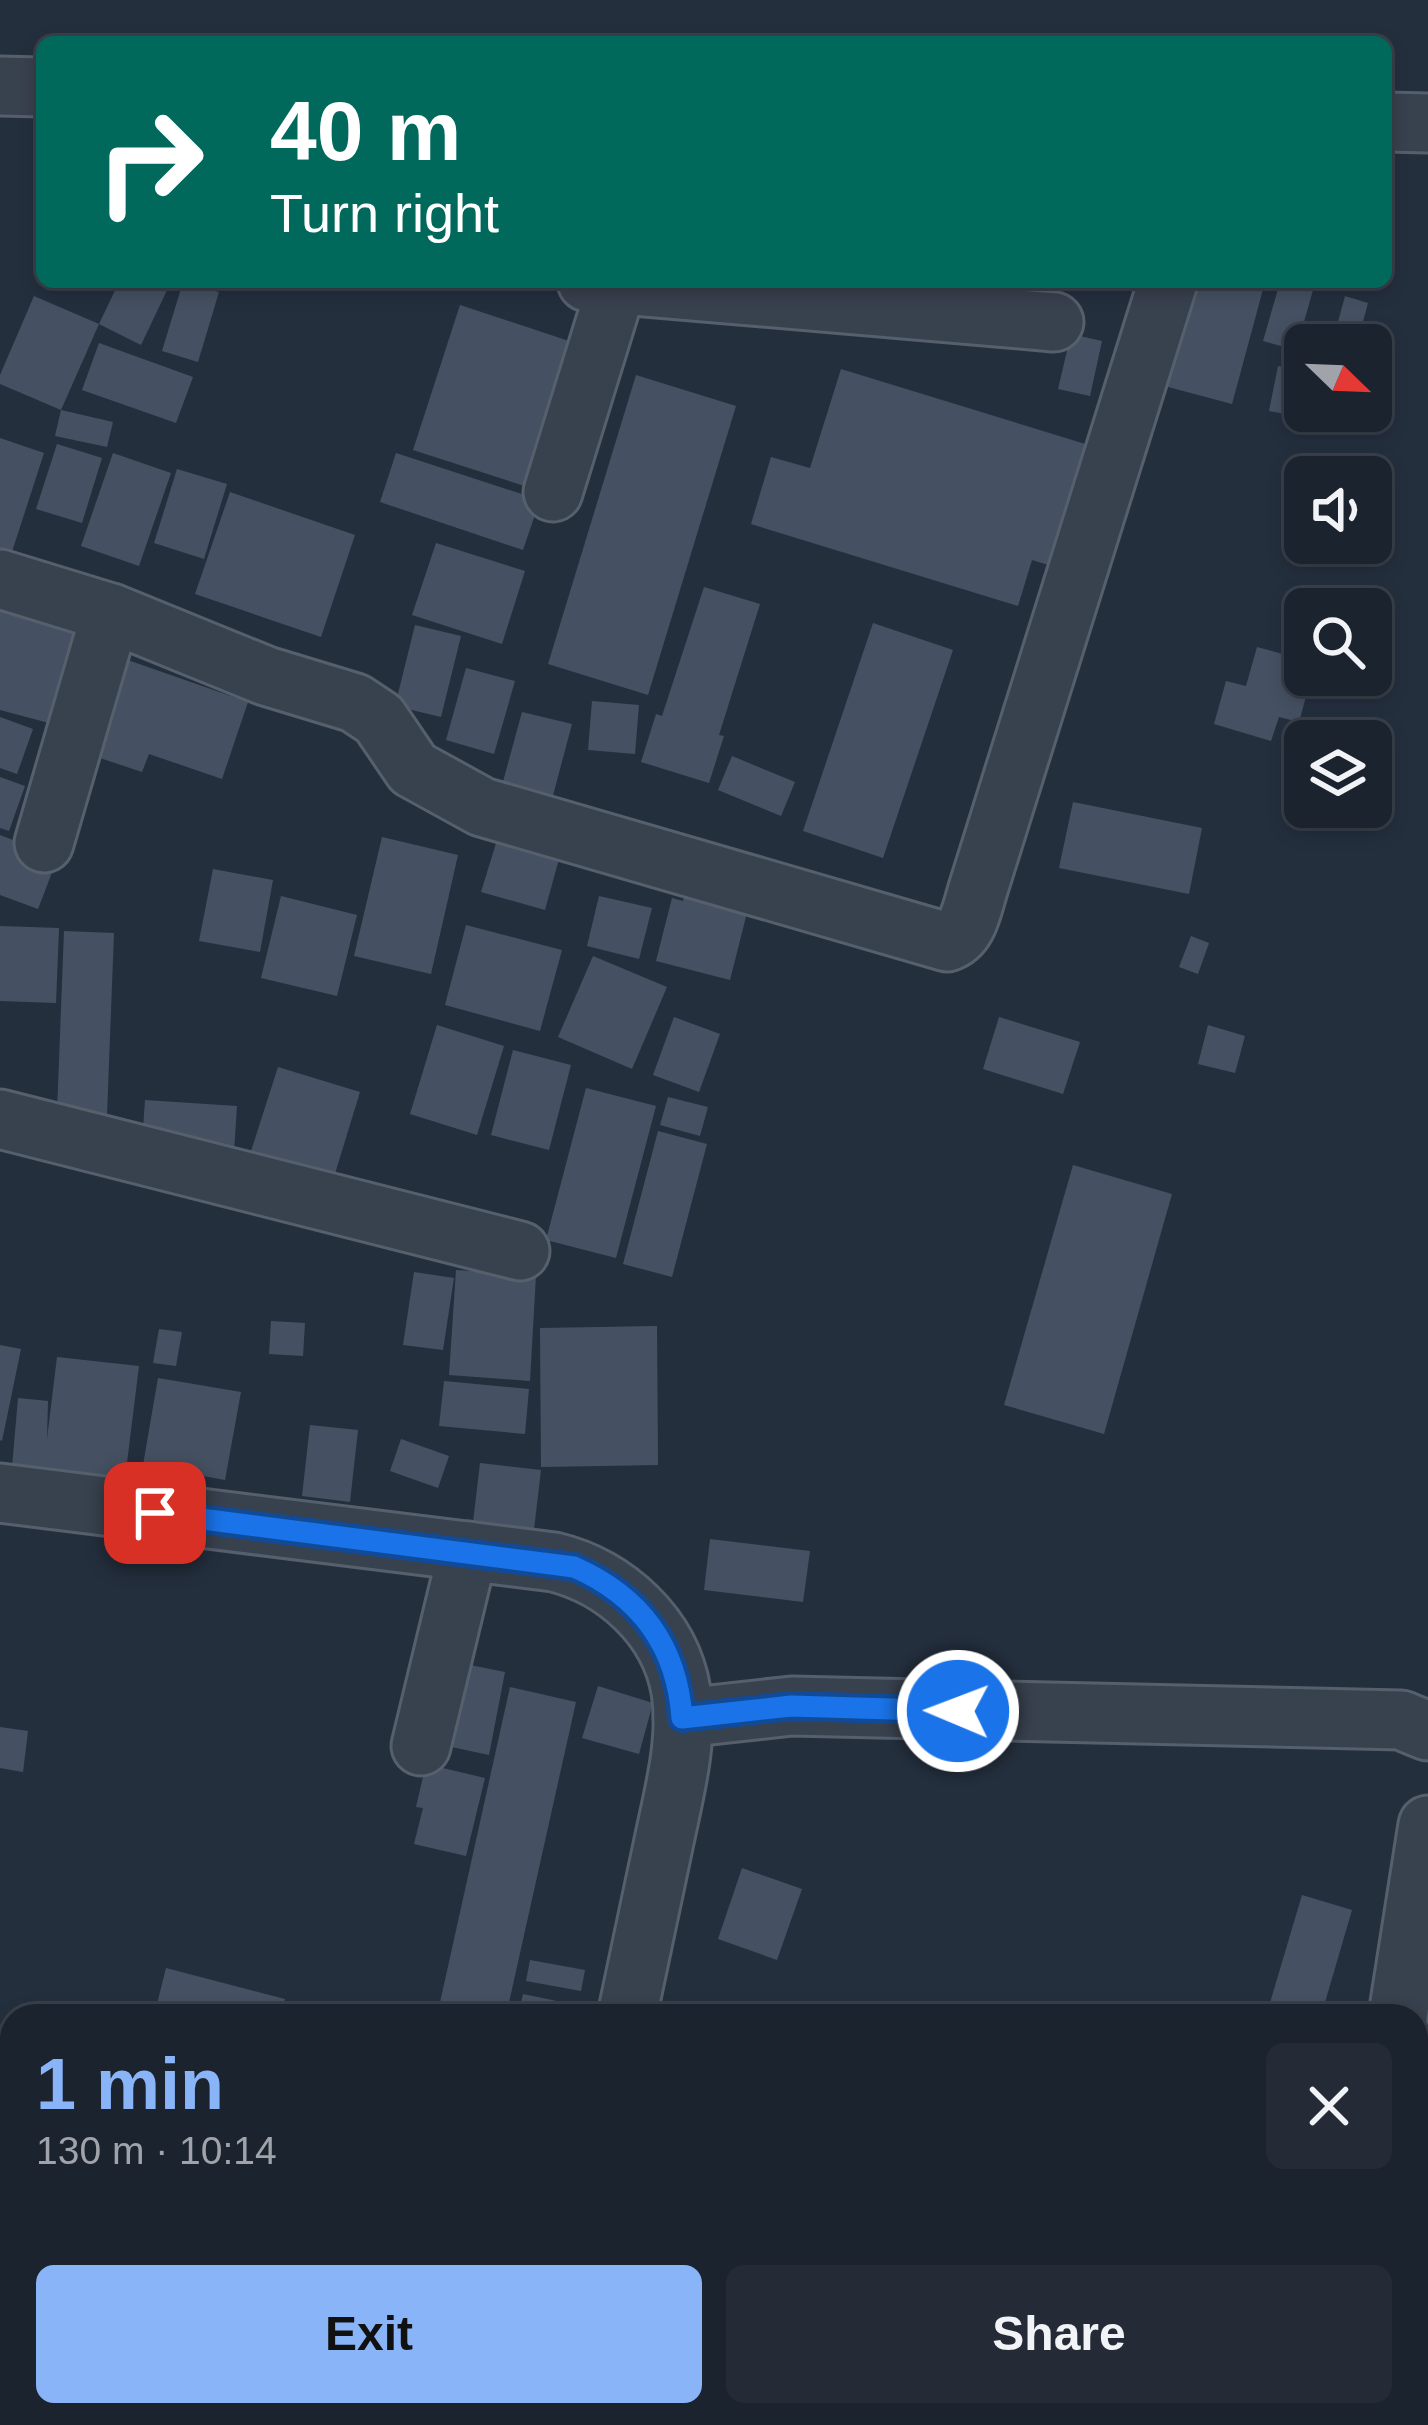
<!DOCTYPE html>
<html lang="en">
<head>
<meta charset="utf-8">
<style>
  body { margin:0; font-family:Arial,sans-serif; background:#242b36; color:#f1f3f6; height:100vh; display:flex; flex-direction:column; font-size:45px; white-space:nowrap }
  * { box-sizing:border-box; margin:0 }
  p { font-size:39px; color:#a0a4aa }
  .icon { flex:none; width:66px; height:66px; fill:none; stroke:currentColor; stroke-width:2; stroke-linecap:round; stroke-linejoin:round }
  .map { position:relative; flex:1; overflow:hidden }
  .panel { position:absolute; left:0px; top:2004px; width:1428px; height:423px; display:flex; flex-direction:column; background:#1b232e; border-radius:36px 36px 0 0; box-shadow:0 6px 18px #0003,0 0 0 3px #39404a }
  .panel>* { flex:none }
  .guide { position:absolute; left:36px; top:36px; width:1356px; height:252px; border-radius:18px; box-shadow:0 6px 18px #0003,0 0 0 3px #39404a; background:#00695c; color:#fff; overflow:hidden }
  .needle { width:78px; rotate:113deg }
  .fabs { position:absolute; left:1284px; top:324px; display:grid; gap:24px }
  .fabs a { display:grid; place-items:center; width:108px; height:108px; border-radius:18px; background:#1b232e; box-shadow:0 6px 18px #0003,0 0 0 3px #39404a; font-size:60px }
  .pin { position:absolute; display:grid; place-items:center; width:102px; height:102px; color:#fff; margin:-51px; border-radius:24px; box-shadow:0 6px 18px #0006 }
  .me { position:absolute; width:132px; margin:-66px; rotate:271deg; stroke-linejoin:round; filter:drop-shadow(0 0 9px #0008) }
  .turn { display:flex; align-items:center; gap:42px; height:252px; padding:0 36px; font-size:54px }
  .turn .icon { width:156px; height:156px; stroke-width:2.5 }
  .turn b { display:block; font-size:84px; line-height:102px }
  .round { display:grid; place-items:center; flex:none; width:126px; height:126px; border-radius:18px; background:#242b36 }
  .summary { display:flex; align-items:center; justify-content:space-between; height:204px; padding:0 36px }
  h1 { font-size:72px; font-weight:600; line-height:90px; color:#8ab4f8 }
  .button { display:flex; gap:24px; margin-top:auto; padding:24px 36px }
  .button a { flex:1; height:138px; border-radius:18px; background:#8ab4f8; color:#111; font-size:48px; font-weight:600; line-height:138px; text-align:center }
  .button a+a { background:#242b36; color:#f1f3f6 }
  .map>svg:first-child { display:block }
</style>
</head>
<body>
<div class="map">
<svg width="1428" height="2425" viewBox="0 0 1428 2425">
  <rect width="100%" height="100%" fill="#242f3e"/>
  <g fill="#455162">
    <path d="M 119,282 L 160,282 L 169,286 L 141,345 L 99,324 Z"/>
    <path d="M 183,282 L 219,292 L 198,362 L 162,351 Z"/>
    <path d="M 1178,282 L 1265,282 L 1232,404 L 1142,380 Z"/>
    <path d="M 1280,282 L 1315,283 L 1296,350 L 1263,341 Z"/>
    <path d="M 34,296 L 99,324 L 61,410 L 0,384 L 0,375 Z"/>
    <path d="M 1345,296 L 1368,303 L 1361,329 L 1338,322 Z"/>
    <path d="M 460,305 L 584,346 L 537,490 L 413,450 Z"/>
    <path d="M 1071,334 L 1102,341 L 1090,396 L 1058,389 Z"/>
    <path d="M 99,343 L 193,377 L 176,423 L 82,390 Z"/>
    <path d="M 1278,366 L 1305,371 L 1305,411 L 1350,411 L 1348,425 L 1269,411 Z"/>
    <path d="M 841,369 L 1095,447 L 1058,568 L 1032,560 L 1018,606 L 751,524 L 771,457 L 810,468 Z"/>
    <path d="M 636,375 L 736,406 L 648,695 L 548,664 Z"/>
    <path d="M 61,410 L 113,422 L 107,447 L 55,436 Z"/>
    <path d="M 0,438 L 44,453 L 9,561 L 0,558 Z"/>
    <path d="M 57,444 L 102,458 L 82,523 L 36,509 Z"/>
    <path d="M 113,453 L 171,473 L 139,566 L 81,546 Z"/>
    <path d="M 396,453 L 540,500 L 523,550 L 380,502 Z"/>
    <path d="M 177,469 L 227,484 L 204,559 L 154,543 Z"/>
    <path d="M 230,492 L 355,535 L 321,637 L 195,594 Z"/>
    <path d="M 436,543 L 525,571 L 502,644 L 412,615 Z"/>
    <path d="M 704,587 L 760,604 L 719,735 L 724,736 L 709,783 L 641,762 L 656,714 L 662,716 Z"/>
    <path d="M 0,602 L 91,627 L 64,727 L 0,710 Z"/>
    <path d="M 873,623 L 953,650 L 883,858 L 803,831 Z"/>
    <path d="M 415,625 L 461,636 L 441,717 L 395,706 Z"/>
    <path d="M 1257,647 L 1305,660 L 1305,675 L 1312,675 L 1299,722 L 1279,717 L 1271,741 L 1214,724 L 1226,681 L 1246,686 Z"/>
    <path d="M 122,658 L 248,702 L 222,779 L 149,754 L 142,772 L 88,754 Z"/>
    <path d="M 466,668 L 515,681 L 494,754 L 446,740 Z"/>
    <path d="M 592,701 L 639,705 L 635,754 L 588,750 Z"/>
    <path d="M 522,712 L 572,724 L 551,803 L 501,789 Z"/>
    <path d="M 0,717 L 33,729 L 17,774 L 0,768 Z"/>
    <path d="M 732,756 L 795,782 L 781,816 L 718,790 Z"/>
    <path d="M 0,777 L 25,786 L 9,831 L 0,828 Z"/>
    <path d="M 1073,802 L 1202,828 L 1189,894 L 1059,868 Z"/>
    <path d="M 0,835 L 58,857 L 38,909 L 0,895 Z"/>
    <path d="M 382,837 L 458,855 L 431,974 L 354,956 Z"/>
    <path d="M 497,840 L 559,859 L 545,910 L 481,892 Z"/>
    <path d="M 213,869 L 273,880 L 260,952 L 199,941 Z"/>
    <path d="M 688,881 L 751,897 L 730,980 L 656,961 L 672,898 L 683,901 Z"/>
    <path d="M 281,896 L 357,915 L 337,996 L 261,978 Z"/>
    <path d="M 599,896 L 652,908 L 639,959 L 587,946 Z"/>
    <path d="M 466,925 L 562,950 L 540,1031 L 445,1005 Z"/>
    <path d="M 0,926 L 59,928 L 56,1003 L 0,1001 Z"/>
    <path d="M 64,931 L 114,933 L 107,1115 L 57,1113 Z"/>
    <path d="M 1191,936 L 1209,943 L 1198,974 L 1179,967 Z"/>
    <path d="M 593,956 L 667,987 L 632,1069 L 558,1037 Z"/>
    <path d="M 674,1017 L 720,1034 L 699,1092 L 653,1075 Z"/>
    <path d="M 999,1017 L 1080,1042 L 1063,1094 L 983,1069 Z"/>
    <path d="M 437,1025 L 504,1046 L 477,1135 L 410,1114 Z"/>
    <path d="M 1208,1025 L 1245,1036 L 1235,1073 L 1198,1064 Z"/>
    <path d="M 513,1050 L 571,1065 L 549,1150 L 491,1135 Z"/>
    <path d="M 278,1067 L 360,1092 L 334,1177 L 251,1151 Z"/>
    <path d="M 586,1088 L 656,1106 L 616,1258 L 546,1240 Z"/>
    <path d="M 668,1097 L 708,1107 L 700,1136 L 660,1125 Z"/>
    <path d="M 145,1100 L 237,1106 L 234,1151 L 142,1145 Z"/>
    <path d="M 658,1131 L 707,1144 L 672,1277 L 623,1264 Z"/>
    <path d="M 1073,1165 L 1172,1194 L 1104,1434 L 1004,1405 Z"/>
    <path d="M 456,1270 L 536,1275 L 530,1381 L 449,1375 Z"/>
    <path d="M 414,1272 L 454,1278 L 443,1350 L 403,1345 Z"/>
    <path d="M 271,1321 L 305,1323 L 303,1356 L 269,1354 Z"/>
    <path d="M 657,1326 L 658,1465 L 541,1467 L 540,1328 Z"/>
    <path d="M 159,1329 L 182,1332 L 176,1366 L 153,1363 Z"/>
    <path d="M 0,1345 L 21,1349 L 2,1441 L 0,1440 Z"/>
    <path d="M 57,1357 L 139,1366 L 125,1479 L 12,1467 L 18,1398 L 48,1401 L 47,1439 Z"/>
    <path d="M 158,1378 L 241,1392 L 225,1480 L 143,1465 Z"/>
    <path d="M 444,1381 L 529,1389 L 525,1434 L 439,1426 Z"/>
    <path d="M 310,1425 L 358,1430 L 350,1502 L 302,1496 Z"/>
    <path d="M 401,1439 L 449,1456 L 438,1488 L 390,1471 Z"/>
    <path d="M 480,1463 L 541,1470 L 533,1538 L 472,1531 Z"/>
    <path d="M 710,1539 L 810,1551 L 803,1602 L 704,1590 Z"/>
    <path d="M 450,1661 L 505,1672 L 489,1755 L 433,1743 Z"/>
    <path d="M 598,1686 L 653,1703 L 639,1754 L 582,1738 Z"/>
    <path d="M 510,1687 L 576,1702 L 506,2016 L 437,2016 Z"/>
    <path d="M 0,1727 L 28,1731 L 23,1772 L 0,1768 Z"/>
    <path d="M 426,1764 L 485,1778 L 466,1856 L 414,1844 L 423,1808 L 416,1807 Z"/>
    <path d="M 742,1868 L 802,1889 L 777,1960 L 718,1939 Z"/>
    <path d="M 1302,1895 L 1352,1910 L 1321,2016 L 1304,2016 L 1269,2006 Z"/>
    <path d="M 530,1960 L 585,1970 L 581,1991 L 526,1981 Z"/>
    <path d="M 166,1968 L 285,1999 L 281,2016 L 154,2016 Z"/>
    <path d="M 523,1994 L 581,2006 L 579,2016 L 518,2016 Z"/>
    <path d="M 0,2284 L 12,2286 L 12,2318 L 3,2377 Z"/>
    <path d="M 144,2415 L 223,2415 L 221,2425 L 141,2425 Z"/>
    <path d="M 226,2415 L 258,2415 L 283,2425 L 223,2425 Z"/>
    <path d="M 321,2415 L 352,2419 L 353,2415 L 376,2415 L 410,2423 L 319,2425 Z"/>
  </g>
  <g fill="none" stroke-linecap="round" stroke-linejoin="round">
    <defs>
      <g id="minor">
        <path d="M 0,86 L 42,87"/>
        <path d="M 1386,122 L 1428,123"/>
        <path d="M 587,282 L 1054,322"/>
        <path d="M 553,492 L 617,285"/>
        <path d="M 0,579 L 111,613 L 266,676 L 355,703 L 379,719 L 413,769 L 482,807 L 947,942 C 969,935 972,907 979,886 L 1168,282"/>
        <path d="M 44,843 L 111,613"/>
        <path d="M 0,1119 L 520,1251"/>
        <path d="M 0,1493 L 554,1562 C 615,1577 670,1626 681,1691 C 689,1741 673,1797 663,1846 C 651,1902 639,1959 627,2016"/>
        <path d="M 683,1718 L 792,1706 L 1401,1720 L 1428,1731"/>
        <path d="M 421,1746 L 468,1551"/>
        <path d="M 1398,2016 L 1428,1825"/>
        <path d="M 1416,2393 L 1428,2395"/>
        <path d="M 542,2425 L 544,2415"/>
      </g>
    </defs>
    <use href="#minor" stroke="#565f6c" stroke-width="63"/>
    <use href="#minor" stroke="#38414e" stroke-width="57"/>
  </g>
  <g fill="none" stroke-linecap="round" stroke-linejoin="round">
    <defs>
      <path id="route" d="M 155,1513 L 574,1567 C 640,1596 677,1646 682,1718 L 791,1706 L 958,1711"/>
    </defs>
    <use href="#route" stroke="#114b97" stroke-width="30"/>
    <use href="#route" stroke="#1a73e8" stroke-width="21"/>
  </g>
</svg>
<div class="fabs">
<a><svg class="needle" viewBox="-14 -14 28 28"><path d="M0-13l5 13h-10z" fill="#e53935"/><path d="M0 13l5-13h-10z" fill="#a0a4aa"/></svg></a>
<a><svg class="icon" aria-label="sound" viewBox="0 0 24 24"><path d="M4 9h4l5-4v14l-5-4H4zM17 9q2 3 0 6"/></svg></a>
<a><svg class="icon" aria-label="search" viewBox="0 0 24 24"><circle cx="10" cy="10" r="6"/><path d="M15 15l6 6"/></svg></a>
<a><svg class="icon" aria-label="layers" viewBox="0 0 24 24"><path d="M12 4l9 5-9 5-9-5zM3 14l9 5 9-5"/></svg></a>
</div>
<div class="pin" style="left:155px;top:1513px;background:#d93025"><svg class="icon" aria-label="arrive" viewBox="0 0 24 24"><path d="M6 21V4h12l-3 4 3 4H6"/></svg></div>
<svg class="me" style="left:958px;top:1711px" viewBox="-20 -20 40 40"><circle r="17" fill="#1a73e8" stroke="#fff" stroke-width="3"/><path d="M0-11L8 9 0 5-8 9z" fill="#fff"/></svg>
<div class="guide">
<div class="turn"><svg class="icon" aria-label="right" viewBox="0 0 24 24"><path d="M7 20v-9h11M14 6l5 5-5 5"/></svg><div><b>40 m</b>Turn right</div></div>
</div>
<section class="panel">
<div class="summary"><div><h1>1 min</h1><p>130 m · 10:14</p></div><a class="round"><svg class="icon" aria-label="close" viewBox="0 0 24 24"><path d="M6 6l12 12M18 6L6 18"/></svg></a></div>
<div class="button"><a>Exit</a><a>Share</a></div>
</section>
</div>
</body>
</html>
